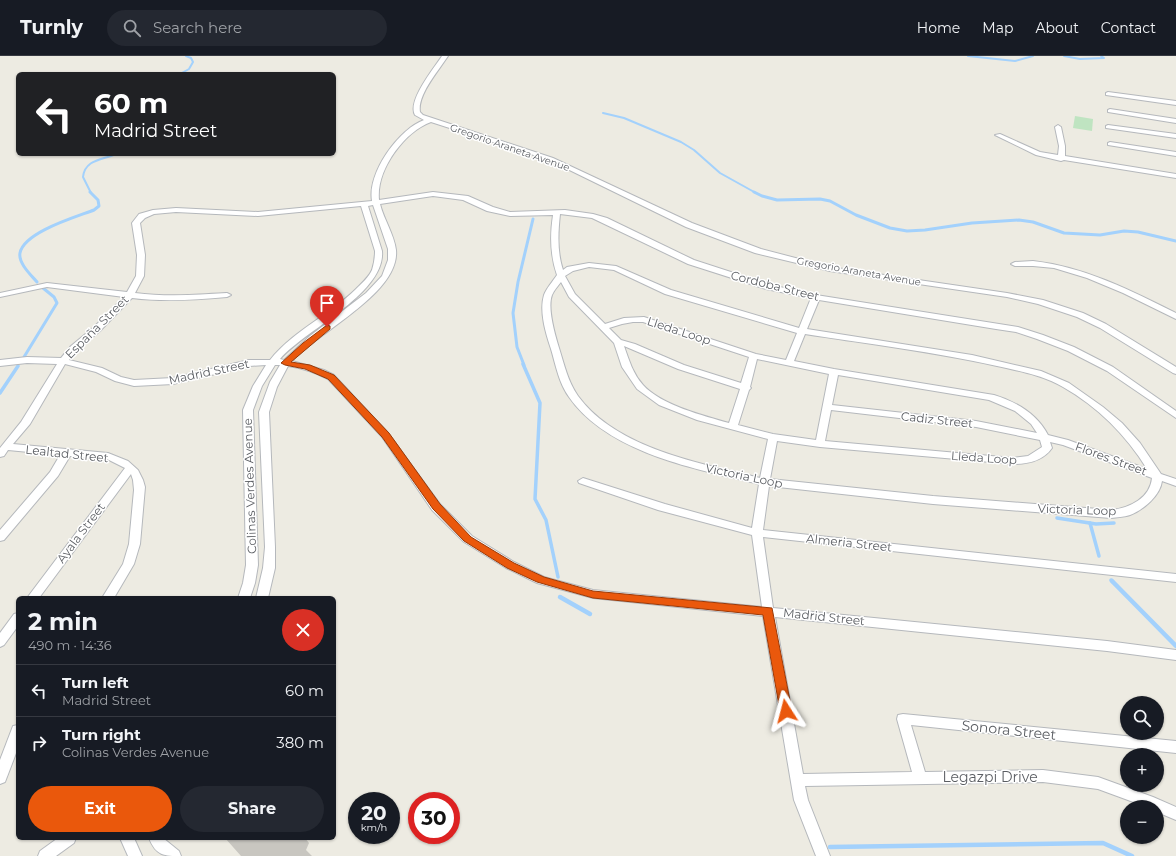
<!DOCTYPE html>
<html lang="en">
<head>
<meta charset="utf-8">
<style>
  body { margin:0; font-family:Montserrat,sans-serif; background:#242831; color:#f1f3f6; height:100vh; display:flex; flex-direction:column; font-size:15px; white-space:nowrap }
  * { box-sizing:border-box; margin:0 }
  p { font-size:13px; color:#9ea1a6 }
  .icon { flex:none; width:22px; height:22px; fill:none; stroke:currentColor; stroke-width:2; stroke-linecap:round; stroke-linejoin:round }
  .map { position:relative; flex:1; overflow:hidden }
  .details { position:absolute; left:16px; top:540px; width:320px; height:244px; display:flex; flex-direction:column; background:#171b24; border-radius:6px; box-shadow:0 1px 3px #0004 }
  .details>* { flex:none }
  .top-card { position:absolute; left:16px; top:16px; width:320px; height:84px; border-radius:6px; box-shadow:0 1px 3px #0004; background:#202124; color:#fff; overflow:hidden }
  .buttons { position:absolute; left:1120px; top:640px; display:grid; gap:8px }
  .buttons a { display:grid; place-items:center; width:44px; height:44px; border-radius:50%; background:#171b24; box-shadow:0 1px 3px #0004; font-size:20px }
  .speed { position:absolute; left:348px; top:736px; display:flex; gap:8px; font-size:20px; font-weight:700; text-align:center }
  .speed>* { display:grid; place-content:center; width:52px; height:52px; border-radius:50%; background:#171b24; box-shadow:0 1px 3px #0004; line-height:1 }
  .speed small { font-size:10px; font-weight:400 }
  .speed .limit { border:6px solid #d22; background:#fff; color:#111 }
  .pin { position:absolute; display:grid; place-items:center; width:34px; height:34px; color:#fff; margin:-41px -17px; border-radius:50% 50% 50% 0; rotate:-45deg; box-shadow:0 0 4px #0007 }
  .pin .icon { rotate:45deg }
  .me { position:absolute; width:44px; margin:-22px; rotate:351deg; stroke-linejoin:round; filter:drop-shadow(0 0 3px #0008) }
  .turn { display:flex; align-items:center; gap:14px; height:84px; padding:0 12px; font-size:18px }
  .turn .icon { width:52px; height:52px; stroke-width:2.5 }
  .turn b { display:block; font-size:28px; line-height:34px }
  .round { display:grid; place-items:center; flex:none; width:42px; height:42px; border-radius:21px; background:#242831 }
  .overview { display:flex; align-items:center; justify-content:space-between; height:68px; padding:0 12px }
  h1 { font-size:24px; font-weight:700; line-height:30px }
  .button { display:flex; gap:8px; margin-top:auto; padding:8px 12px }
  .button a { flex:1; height:46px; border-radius:24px; background:#ea580c; color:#fff; font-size:16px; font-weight:700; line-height:46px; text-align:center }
  .button a+a { background:#242831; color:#f1f3f6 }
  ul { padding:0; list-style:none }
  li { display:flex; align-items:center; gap:12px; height:52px; padding:0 12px; border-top:1px solid #363941 }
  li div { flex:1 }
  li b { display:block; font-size:15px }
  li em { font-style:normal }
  header { display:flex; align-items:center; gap:24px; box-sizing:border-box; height:56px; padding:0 20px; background:#171b24; border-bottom:1px solid #363941 }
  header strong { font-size:19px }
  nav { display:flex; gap:22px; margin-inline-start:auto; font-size:14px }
  .search { width:280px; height:36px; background:#242831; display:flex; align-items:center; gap:10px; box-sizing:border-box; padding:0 14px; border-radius:22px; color:#9ea1a6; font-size:15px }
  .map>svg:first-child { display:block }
</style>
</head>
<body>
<header>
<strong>Turnly</strong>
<div class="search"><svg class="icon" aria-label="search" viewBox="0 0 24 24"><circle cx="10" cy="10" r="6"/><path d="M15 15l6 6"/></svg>Search here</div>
<nav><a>Home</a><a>Map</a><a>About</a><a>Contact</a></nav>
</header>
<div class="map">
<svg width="1176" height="800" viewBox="0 0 1176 800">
  <rect width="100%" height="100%" fill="#edebe2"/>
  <path fill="#bfe4c1" d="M 1075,60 L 1093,63 L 1092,75 L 1073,72 Z"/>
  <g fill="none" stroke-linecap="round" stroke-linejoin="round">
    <g stroke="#a3d1fc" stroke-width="2">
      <path d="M 968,0 L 1015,5 L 1033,0"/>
      <path d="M 1064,0 L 1080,3 L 1104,2 L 1101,0"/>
      <path d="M 180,18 L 189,13 L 193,6 L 191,2 L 186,0"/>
      <path d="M 603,57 L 624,62 L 681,86 L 694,94 L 720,117 L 756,137"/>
      <path d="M 91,137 L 83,121 C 85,103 103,104 116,98"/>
    </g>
    <g stroke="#a3d1fc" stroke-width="3">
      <path d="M 754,136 L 762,140 L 777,144 L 820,143 L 830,145 L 856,159 L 890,172 L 907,175 L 925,174 L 972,167 L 1019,164 L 1033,166 L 1064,177 L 1100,179 L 1124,175 L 1138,176 L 1176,185"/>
      <path d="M 37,226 C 31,219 18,207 20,197 C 24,176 76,161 94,154 L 99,150 L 98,144 L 90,136"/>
      <path d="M 24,301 L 57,247 L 54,241 L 43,232"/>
      <path d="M 524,309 L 517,291 L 513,257 L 518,226 L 533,163"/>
    </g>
    <g stroke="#a3d1fc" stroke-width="3.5">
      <path d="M 523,308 L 540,347 L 535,443 L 546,464 L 558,521"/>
      <path d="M 0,337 L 18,310"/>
      <path d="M 1057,462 L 1096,468 L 1114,467"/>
      <path d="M 1090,467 L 1099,500"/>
      <path d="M 1111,524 L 1113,526"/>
    </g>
    <g stroke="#a3d1fc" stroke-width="4.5">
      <path d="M 1112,525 L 1176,590"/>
      <path d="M 560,541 L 590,558"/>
      <path d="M 830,791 L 1103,787 L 1132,800"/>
    </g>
  </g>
  <path fill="#c8c6c0" d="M 225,782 L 305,782 L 309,787 L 306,794 L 312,800 L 241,800 Z"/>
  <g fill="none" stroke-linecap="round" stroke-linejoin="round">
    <defs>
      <g id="minor">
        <path d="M 442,0 L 448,0 C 439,14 417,39 420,56 L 423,59 L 553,102 L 692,167 L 761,193 L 830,211 L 1007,237 L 1043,244 L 1083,257 L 1106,268 L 1176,311 L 1176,318 L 1173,317 L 1100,272 L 1077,261 L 1038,248 L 1007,241 L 830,215 L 755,197 L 686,171 L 549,104 L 431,66 C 404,76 376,114 379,144 L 433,136 L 468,140 L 493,151 L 510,156 L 565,154 L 593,158 L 607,162 L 694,204 L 771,229 L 816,239 L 1018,271 L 1043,279 L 1074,291 L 1113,311 L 1176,355 L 1176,362 L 1107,315 L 1068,295 L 1037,283 L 1016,276 L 996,273 L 819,244 L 807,273 L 972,299 L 1041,315 L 1069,327 L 1103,351 L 1122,367 L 1140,387 L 1161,418 L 1176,423 L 1176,430 L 1162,425 C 1160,440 1143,454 1130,459 C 1124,461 1117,461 1111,462 L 933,448 L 769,430 L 763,474 L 1176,518 L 1176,526 L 763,481 L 773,552 L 1107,585 L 1176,594 L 1176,604 L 1107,595 L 775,561 L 803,718 L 912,716 L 897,663 L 898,659 L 903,658 L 1176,685 L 1176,697 L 911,669 L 925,716 L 1043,714 L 1098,721 L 1153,741 L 1176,751 L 1176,764 L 1157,756 L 1157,751 L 1147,751 L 1098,733 L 1043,726 L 805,730 L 808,744 L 830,800 L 816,800 L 794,744 L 763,560 L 593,542 L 537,527 L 506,512 L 464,486 L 432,454 L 382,381 L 328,323 C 316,317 302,312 288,310 L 277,331 L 269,356 L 275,491 L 275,512 L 268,542 L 256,542 L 263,512 L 265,491 L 259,356 L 270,326 L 280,309 L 275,309 L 262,330 L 253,354 L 258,509 L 255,527 L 250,542 L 238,542 L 243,527 L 246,509 L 243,354 L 253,330 L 266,309 L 249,310 L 173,328 L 134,330 L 115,325 L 96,316 L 65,308 L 30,368 L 13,388 L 108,397 L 128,405 L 138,414 L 143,424 L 145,431 L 140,488 L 134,508 L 114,542 L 102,542 L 123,508 L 129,488 L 134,434 L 133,424 L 131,418 L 39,542 L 27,542 L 125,412 L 107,403 L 70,400 L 58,420 L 4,484 L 0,485 L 0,474 L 50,416 L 60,399 L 8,394 L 4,400 L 0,401 L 0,392 L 21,366 L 57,308 L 27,307 L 0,310 L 0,304 L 27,301 L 61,302 L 71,290 L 94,271 L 124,241 L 47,231 L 0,241 L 0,237 L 47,227 L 127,236 L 136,220 L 137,199 L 132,167 L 139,158 L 153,154 L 176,152 L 258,156 L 372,145 C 367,117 399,73 424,64 L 415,59 C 407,45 434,12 442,0 ZM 433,140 L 463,144 L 487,155 L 510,160 L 553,159 C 550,179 550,199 557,219 C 553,225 546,233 544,239 C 539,256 546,278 551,293 C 556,310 559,327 569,341 C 608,397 696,413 759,428 L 752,472 L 665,448 L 583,422 L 578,425 L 579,427 L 658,454 L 752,479 L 762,551 L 593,534 L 544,521 L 514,506 L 472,480 L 440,448 L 388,377 L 334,319 L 324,314 L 292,305 C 319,275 400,237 396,194 C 394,178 384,164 380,148 ZM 373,149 L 388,193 L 388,204 L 382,220 L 366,237 L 310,280 L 284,304 L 280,303 C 305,274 386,237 382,195 L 368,150 ZM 361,150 L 375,195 C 375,201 374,208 372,214 C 369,221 362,227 356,233 C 330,259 294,274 270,304 L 249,304 L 173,322 L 134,324 L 121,321 L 102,312 L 69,304 L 77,294 L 100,275 L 132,242 C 164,246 195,244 227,241 L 231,239 L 227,237 C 196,239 166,241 135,237 L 144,220 L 145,199 L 140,167 L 145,162 L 154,158 L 176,156 L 258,160 ZM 560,158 L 592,162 L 688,208 L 766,233 L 811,242 L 799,272 L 671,234 L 616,210 L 589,207 L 567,211 L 563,214 C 557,196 558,177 560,158 ZM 589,211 L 614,214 L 665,238 L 797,277 L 786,304 L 756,298 L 644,261 L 624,262 L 605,268 L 575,238 L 565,220 L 573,215 ZM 561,226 L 569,241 L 614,287 L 622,311 L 637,333 L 659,349 L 697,364 L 768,383 L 760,422 C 700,407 617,393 578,340 C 568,326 564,308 559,292 C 555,279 547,252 552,239 C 554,234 558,230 561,226 ZM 633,266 L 643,266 L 749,301 L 741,327 L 684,309 L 635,288 L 621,284 L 609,272 L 622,268 ZM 805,278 C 869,288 934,296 997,310 C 1019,315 1043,319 1063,331 C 1098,351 1126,379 1147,413 L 1068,384 L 1048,379 C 1037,358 1017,346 994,339 L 834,313 L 794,305 ZM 624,290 L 678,313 L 740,333 L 729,367 C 704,360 661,349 643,329 C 633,318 629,304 624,290 ZM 757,303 L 829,318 L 816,384 L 773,378 L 738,369 L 749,334 L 751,332 L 750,331 ZM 838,319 L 989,344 L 1015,355 L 1031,368 L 1037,377 L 976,365 L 832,349 ZM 831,354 L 976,371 L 1040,384 L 1042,391 L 1028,400 L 1013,402 L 825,385 ZM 777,385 L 820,391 L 1013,408 C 1028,408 1043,405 1052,392 L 1050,386 L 1063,389 L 1152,422 C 1150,442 1130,452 1111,454 L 933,440 L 770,423 Z"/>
        <path d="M 1108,36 L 1176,45 L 1176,49 L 1106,39 L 1106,37 Z"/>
        <path d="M 1110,53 L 1176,63 L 1176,67 L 1108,56 L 1108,54 Z"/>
        <path d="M 1058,69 L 1061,71 L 1065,90 L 1065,100 L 1176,118 L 1176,122 L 1064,104 L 1061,105 L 1036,99 L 995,79 L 1000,78 L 1040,96 L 1058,99 L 1059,90 L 1055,71 Z"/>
        <path d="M 1108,69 L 1176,78 L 1176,82 L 1106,72 L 1106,70 Z"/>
        <path d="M 1110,86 L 1176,96 L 1176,100 L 1108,89 L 1108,87 Z"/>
        <path d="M 1033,205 C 1085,211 1130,234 1176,257 L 1176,263 L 1123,237 L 1087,222 L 1054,212 L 1033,210 L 1015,210 L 1011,208 L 1015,206 Z"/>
        <path d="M 18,557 L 18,570 L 4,589 L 0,591 L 0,577 L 14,558 Z"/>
        <path d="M 18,669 L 18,692 L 5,726 L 0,728 L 0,704 L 13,670 Z"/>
        <path d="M 58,782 L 76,782 L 74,787 L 56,800 L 38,800 L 40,795 Z"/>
        <path d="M 120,782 L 134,782 L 142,800 L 128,800 Z"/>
        <path d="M 149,782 L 163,782 L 179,795 L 181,800 C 164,800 156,800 149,782 Z"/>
      </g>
    </defs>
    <use href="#minor" stroke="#b5b8bc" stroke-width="2"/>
    <use href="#minor" fill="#fff" fill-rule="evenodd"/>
  </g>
  <path fill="#ea580c" stroke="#983908" d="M 327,269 L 330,270 L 330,273 L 291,306 L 310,309 L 334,319 L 389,377 L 440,448 L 471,481 L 514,507 L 544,521 L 593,535 L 772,552 L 792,655 L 790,659 L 786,660 L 782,659 L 780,655 L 763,559 L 593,542 L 537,526 L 507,512 L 464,485 L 433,453 L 382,381 L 328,323 L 305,313 L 285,309 L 281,307 L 303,287 Z"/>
  <g text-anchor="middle" stroke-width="3" stroke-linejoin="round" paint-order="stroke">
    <g font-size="10" fill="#5b5e63" stroke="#fff">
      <text transform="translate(510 91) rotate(19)" y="4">Gregorio Araneta Avenue</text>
      <text transform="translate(859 215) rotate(10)" y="4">Gregorio Araneta Avenue</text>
    </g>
    <g font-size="12" fill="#5b5e63" stroke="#fff">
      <text transform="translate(775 230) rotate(14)" y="4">Cordoba Street</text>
      <text transform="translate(97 271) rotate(-45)" y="4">España Street</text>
      <text transform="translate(679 275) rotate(18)" y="4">Lleda Loop</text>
      <text transform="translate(209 316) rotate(-12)" y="4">Madrid Street</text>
      <text transform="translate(937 364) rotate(6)" y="4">Cadiz Street</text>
      <text transform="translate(67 398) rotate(6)" y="4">Lealtad Street</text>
      <text transform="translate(984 402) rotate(4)" y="4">Lleda Loop</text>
      <text transform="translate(1111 403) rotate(20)" y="4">Flores Street</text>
      <text transform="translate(744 420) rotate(12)" y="4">Victoria Loop</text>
      <text transform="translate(250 430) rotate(-92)" y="4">Colinas Verdes Avenue</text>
      <text transform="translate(1077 454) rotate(2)" y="4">Victoria Loop</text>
      <text transform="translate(81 477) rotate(-53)" y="4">Ayala Street</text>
      <text transform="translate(849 487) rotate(6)" y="4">Almeria Street</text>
      <text transform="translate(824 561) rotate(6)" y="4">Madrid Street</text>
    </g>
    <g font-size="14" fill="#5b5e63" stroke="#fff">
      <text transform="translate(1009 674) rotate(6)" y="5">Sonora Street</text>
      <text x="990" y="726">Legazpi Drive</text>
    </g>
  </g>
</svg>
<div class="buttons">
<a><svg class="icon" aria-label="search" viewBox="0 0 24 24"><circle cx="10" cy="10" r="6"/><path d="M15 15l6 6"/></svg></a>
<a>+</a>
<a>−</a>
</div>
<div class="speed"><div>20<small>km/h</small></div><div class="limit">30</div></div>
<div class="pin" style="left:327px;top:271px;background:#d93025"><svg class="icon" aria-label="arrive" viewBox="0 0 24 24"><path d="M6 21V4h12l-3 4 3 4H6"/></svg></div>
<svg class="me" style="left:786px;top:655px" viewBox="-20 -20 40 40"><path d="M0-17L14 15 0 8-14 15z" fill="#ea580c" stroke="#fff" stroke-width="4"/></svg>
<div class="top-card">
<div class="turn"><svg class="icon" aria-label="left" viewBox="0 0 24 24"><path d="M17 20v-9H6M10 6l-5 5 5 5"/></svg><div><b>60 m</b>Madrid Street</div></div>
</div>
<section class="details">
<div class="overview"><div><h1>2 min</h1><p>490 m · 14:36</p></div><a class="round" style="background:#d93025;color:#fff"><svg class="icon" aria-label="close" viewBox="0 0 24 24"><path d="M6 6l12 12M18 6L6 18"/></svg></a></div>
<ul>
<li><svg class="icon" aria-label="left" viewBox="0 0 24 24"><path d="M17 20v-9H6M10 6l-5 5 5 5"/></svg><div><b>Turn left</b><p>Madrid Street</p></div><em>60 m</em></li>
<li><svg class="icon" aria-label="right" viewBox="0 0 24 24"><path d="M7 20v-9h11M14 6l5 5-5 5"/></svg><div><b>Turn right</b><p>Colinas Verdes Avenue</p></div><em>380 m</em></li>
</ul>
<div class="button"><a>Exit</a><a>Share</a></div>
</section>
</div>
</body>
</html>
